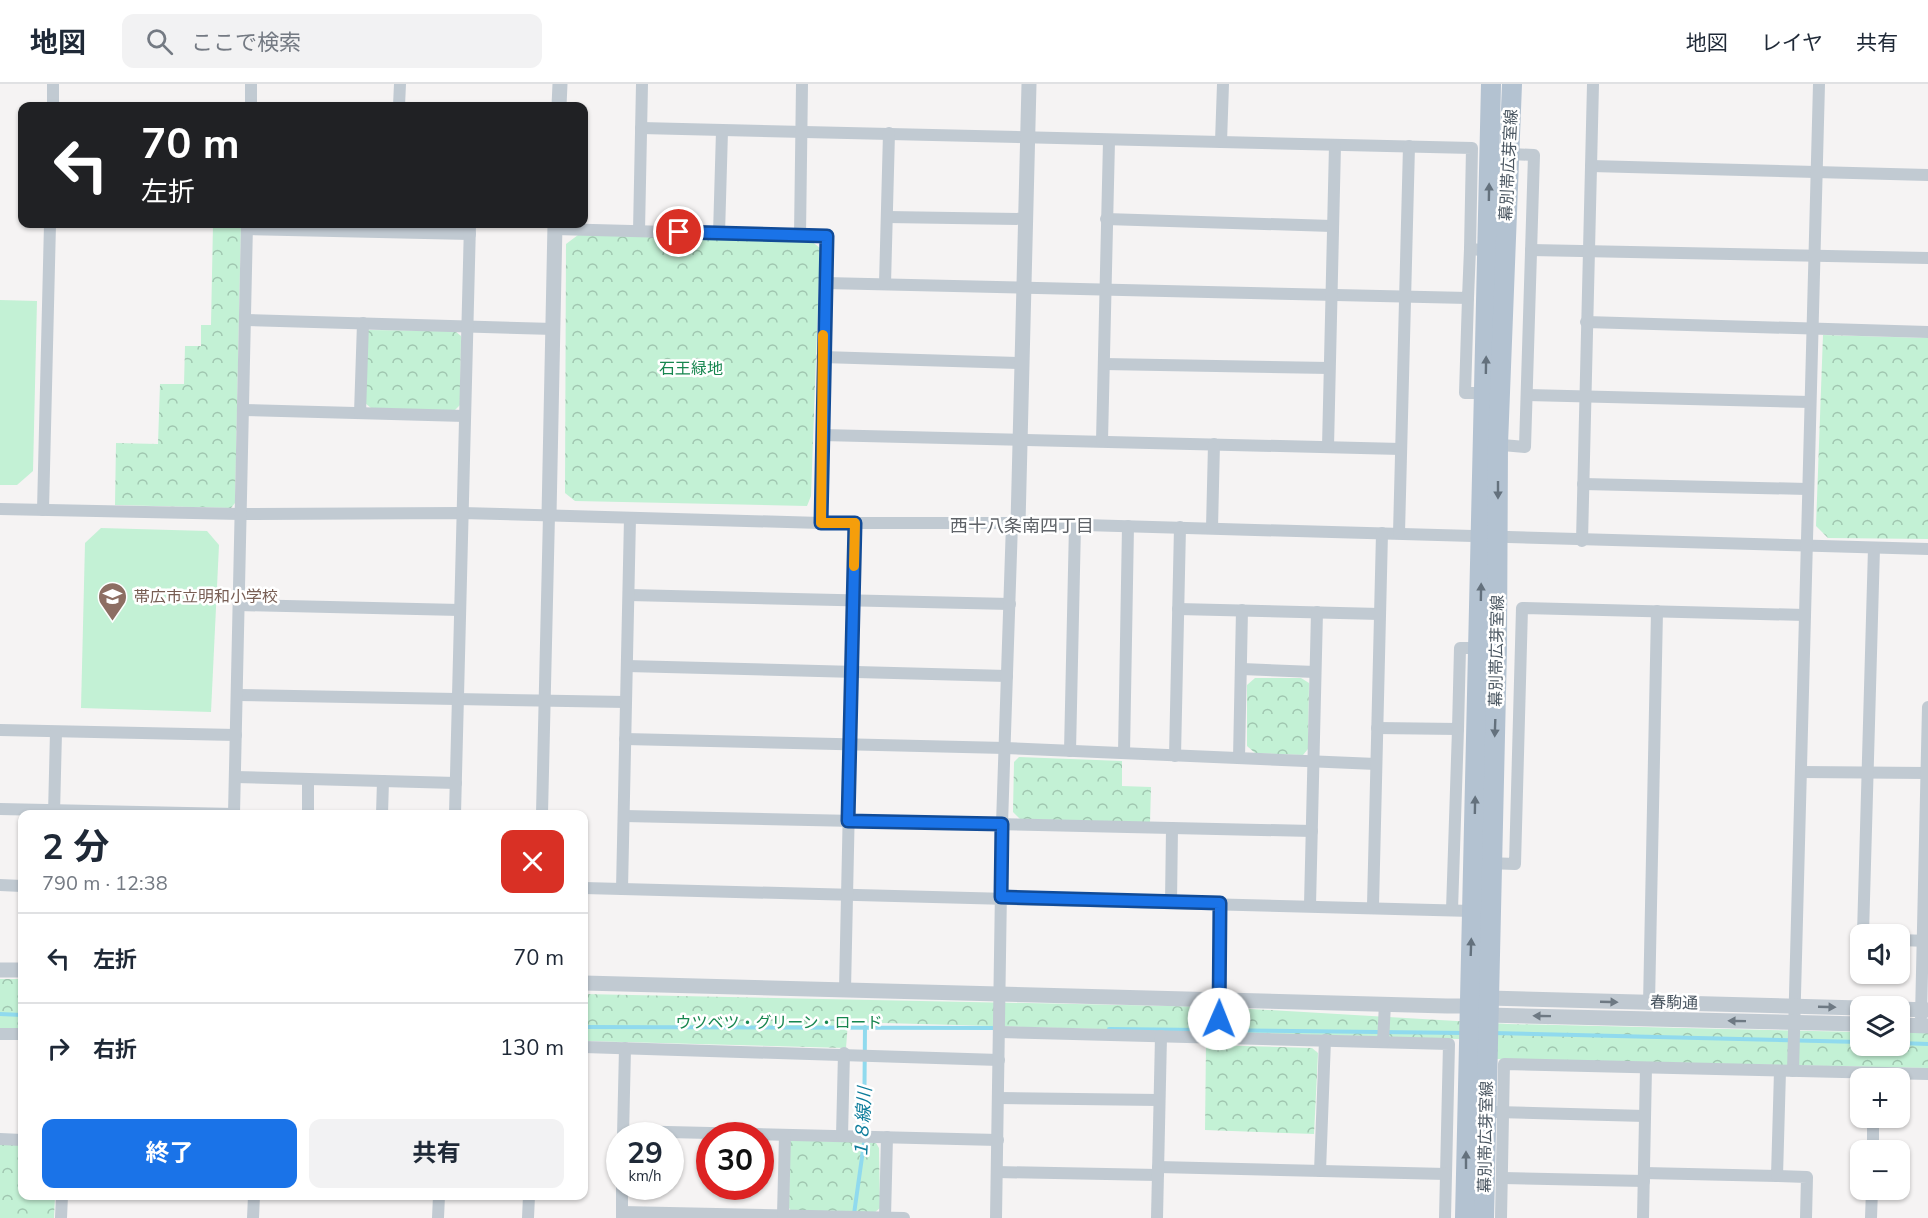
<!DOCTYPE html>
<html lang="ja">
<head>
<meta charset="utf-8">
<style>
  body { margin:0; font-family:"Nunito Sans","Noto Sans JP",sans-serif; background:#f2f2f3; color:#1f2937; height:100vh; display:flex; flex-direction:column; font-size:22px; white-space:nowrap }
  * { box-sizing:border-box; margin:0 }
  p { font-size:20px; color:#747a83 }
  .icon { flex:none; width:33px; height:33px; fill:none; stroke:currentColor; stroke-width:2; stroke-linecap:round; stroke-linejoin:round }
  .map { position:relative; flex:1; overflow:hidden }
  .panel { position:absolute; left:18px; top:726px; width:570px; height:390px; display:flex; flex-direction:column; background:#fff; border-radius:12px; box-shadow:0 2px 4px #0004 }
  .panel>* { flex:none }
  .guide { position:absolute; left:18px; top:18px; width:570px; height:126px; border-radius:12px; box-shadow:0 2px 4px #0004; background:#202124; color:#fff; overflow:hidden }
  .fabs { position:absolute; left:1850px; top:840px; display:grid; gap:12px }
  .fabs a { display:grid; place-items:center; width:60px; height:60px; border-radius:12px; background:#fff; box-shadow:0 2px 4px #0004; font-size:30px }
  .speed { position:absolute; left:606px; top:1038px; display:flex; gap:12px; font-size:30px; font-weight:700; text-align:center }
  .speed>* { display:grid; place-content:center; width:78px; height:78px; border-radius:50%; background:#fff; box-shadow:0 2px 4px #0004; line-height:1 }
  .speed small { font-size:15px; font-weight:400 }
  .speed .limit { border:9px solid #d22; background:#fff; color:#111 }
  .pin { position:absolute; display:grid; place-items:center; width:51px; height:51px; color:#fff; margin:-26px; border:3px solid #fff; border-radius:50%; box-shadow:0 2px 6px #0007 }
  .me { position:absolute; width:66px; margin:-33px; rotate:1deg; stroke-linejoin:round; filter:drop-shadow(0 0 4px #0008) }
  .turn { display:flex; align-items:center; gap:21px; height:126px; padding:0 24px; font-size:27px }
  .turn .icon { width:78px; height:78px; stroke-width:2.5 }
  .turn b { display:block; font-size:42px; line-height:51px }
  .round { display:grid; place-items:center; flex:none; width:63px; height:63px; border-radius:12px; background:#f2f2f3 }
  .overview { display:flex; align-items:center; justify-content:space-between; height:102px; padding:0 24px }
  h1 { font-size:36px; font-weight:700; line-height:45px }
  .button { display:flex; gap:12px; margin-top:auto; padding:12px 24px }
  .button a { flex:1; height:69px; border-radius:12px; background:#1a73e8; color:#fff; font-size:24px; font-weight:700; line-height:69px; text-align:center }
  .button a+a { background:#f2f2f3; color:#1f2937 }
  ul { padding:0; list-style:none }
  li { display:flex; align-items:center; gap:18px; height:90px; padding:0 24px; border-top:2px solid #e0e1e3 }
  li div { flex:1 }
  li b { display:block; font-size:22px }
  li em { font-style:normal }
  header { display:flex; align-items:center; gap:36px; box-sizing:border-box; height:84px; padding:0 30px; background:#fff; border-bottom:2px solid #e0e1e3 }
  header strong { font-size:28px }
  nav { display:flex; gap:33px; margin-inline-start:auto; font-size:21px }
  .search { width:420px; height:54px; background:#f2f2f3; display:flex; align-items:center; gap:15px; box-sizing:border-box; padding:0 21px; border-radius:12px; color:#747a83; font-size:22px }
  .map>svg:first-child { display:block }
</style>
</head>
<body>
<header>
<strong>地図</strong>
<div class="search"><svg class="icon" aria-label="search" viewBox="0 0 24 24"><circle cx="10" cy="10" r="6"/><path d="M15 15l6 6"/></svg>ここで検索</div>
<nav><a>地図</a><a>レイヤ</a><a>共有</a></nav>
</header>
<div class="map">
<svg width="1928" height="1134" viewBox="0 0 1928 1134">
  <defs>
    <pattern id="park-crowns" width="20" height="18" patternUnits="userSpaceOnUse" patternTransform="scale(1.5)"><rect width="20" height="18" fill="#c3f1d5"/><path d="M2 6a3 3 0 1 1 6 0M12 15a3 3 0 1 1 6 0" fill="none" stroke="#a0c6b0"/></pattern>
  </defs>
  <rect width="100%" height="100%" fill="#f5f3f3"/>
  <g fill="url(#park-crowns)">
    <path d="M 213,140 L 241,140 L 235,419 L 231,424 L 115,421 L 116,359 L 158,360 L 160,300 L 184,300 L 185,262 L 201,262 L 201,241 L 211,241 Z"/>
    <path d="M 578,151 L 810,156 L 820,164 L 811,412 L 807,422 L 575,417 L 565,409 L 566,160 Z"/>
    <path d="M 367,246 L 455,247 L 461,252 L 460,321 L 454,327 L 371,324 L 365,319 Z"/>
    <path d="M 1823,251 L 1928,254 L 1928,455 L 1828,454 L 1816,442 Z"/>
    <path d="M 1255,594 L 1301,594 L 1309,599 L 1308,665 L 1303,671 L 1255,669 L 1247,662 L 1247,601 Z"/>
    <path d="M 1019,673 L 1122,677 L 1122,702 L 1151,703 L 1150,739 L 1020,735 L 1013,728 L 1014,678 Z"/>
    <path d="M 0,895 L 22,895 L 22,945 L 0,944 Z"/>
    <path d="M 584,910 L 1217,923 L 1508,940 L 1860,948 L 1860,962 L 1899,962 L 1899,948 L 1928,949 L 1928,984 L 1494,975 L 1494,956 L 848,938 L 846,964 L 584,957 Z"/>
    <path d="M 1206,961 L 1312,964 L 1318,969 L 1314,1050 L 1205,1046 Z"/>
    <path d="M 790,1056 L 876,1059 L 879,1064 L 880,1124 L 874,1129 L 793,1129 L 789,1124 Z"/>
    <path d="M 0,1060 L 22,1061 L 22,1112 L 55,1112 L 54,1134 L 0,1134 Z"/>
  </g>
  <g fill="#c3f1d5">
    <path d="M 0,216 L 37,217 L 33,387 L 17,401 L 0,401 Z"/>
    <path d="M 101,444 L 207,447 L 219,461 L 211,628 L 81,624 L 85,459 Z"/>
  </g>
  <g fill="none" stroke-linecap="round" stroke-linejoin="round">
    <g stroke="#90daee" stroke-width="4">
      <path d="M 0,930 L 22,931"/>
      <path d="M 584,943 L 997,944"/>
      <path d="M 1109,945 L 1465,949"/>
      <path d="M 1493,949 L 1860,958"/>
      <path d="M 1899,959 L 1928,960"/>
      <path d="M 854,1130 L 864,1059 L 865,943"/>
    </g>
    <g stroke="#c1cad2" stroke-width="12">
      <path d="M 53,22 L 53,0"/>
      <path d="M 251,22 L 251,0"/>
      <path d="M 399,22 L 400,0"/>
      <path d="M 641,44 L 1472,64 L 1470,165 L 1494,167"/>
      <path d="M 1221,58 L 1223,0"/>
      <path d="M 1591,82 L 1928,91"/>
      <path d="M 887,133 L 1026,135"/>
      <path d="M 1106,135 L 1332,142"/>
      <path d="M 247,145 L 470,150"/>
      <path d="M 555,145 L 827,152 L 821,439"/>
      <path d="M 639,147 L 642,0"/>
      <path d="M 719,150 L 722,47"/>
      <path d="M 800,151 L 802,0"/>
      <path d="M 1531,166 L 1928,174"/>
      <path d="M 825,199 L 1468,214 L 1470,165"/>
      <path d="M 885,200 L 889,49"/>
      <path d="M 1468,214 L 1465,309 L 1485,309"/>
      <path d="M 246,236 L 554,245"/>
      <path d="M 1586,238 L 1928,248"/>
      <path d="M 822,273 L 1022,279"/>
      <path d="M 1104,280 L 1329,284"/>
      <path d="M 1527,311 L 1810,318"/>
      <path d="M 243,326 L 465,332"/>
      <path d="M 360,329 L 363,239"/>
      <path d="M 822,351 L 1401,365"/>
      <path d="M 1102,357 L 1109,57"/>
      <path d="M 1491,360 L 1525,363 L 1534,71 L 1510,70"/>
      <path d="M 1328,363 L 1335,61"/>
      <path d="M 1583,400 L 1807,405"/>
      <path d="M 0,425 L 241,430 L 462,429 L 821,439 L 1012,439 L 1928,465"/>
      <path d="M 43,426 L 50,140"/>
      <path d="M 1212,444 L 1214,360"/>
      <path d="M 1399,449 L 1409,62"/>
      <path d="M 1582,457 L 1593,0"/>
      <path d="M 629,511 L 1010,520"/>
      <path d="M 239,521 L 460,526"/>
      <path d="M 1178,525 L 1380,530"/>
      <path d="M 627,582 L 1007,592"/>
      <path d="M 1242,585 L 1315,588"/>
      <path d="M 237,611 L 626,618"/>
      <path d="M 1377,644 L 1458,645 L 1460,564 L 1485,564"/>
      <path d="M 0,646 L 236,651"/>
      <path d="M 625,655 L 1005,664 L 1376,680"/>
      <path d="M 1070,667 L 1075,441"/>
      <path d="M 1124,669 L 1128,442"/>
      <path d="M 1175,672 L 1180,443"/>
      <path d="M 1239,674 L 1242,526"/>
      <path d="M 1802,688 L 1926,689"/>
      <path d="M 235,693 L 456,699"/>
      <path d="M 0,725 L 234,730"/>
      <path d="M 54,730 L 56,648"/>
      <path d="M 234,730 L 247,140"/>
      <path d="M 308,730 L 308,695"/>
      <path d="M 382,730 L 383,697"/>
      <path d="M 455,730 L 470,140"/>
      <path d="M 542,730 L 549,431"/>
      <path d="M 624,732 L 1312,747"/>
      <path d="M 1488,779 L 1515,780 L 1522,524 L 1805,531"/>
      <path d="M 0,801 L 22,802"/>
      <path d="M 584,804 L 1472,827"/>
      <path d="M 622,805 L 630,434"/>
      <path d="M 1171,818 L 1172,744"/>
      <path d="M 1310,821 L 1317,528"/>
      <path d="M 1373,822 L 1382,449"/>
      <path d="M 1452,826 L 1458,645"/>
      <path d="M 1863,850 L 1874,464"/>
      <path d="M 1899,856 L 1928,857"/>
      <path d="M 845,906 L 855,439"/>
      <path d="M 1649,920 L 1657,527"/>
      <path d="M 1921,933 L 1928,623"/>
      <path d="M 1001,948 L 1449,960 L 1445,1134"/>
      <path d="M 0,950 L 22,950"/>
      <path d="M 1220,953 L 1220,819"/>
      <path d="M 1383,958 L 1385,920"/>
      <path d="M 584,963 L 999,976"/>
      <path d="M 1793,987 L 1819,0"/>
      <path d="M 999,1014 L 1159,1016"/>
      <path d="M 1496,1028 L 1645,1032"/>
      <path d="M 624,1047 L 998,1056"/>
      <path d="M 623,1052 L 625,964"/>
      <path d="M 842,1052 L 844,969"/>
      <path d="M 0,1055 L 22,1056"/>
      <path d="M 1873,1066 L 1873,1034"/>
      <path d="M 1158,1083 L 1446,1090"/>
      <path d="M 1320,1087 L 1325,956"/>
      <path d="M 997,1088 L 1158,1091"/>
      <path d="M 1644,1089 L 1777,1092 L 1780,987"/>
      <path d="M 1777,1092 L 1807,1093 L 1806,1134"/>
      <path d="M 1503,1094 L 1644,1097"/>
      <path d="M 622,1128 L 904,1134"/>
      <path d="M 783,1131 L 785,1051"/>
      <path d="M 885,1133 L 887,1053"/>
      <path d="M 61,1134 L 62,1112"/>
      <path d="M 253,1134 L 254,1112"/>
      <path d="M 438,1134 L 439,1112"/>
      <path d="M 528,1134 L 529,1112"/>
      <path d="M 622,1134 L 622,1102"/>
      <path d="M 996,1134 L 1002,740 L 1012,439"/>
      <path d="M 1157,1134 L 1161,952"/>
      <path d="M 1501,1134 L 1504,980 L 1928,990"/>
      <path d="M 1643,1134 L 1646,984"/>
      <path d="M 1871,1134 L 1872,1106"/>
    </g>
    <g stroke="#c1cad2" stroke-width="15">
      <path d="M 559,22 L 560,0"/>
      <path d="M 549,431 L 555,140"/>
      <path d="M 1018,440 L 1029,0"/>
      <path d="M 0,886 L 22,886"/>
      <path d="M 584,899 L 1447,922 L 1469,922 L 1488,914 L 1860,924"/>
      <path d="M 1899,925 L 1928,926"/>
      <path d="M 1480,927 L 1487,931 L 1860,940"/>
      <path d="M 1899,941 L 1928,942"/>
    </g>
    <g stroke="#b3c2d1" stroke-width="20">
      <path d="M 1465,1134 L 1491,0"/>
      <path d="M 1484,1134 L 1497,564 L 1498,360 L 1512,0"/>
    </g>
  </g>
  <defs><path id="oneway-solid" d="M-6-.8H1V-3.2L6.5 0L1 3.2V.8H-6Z" transform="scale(1.5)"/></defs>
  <g fill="#64717d">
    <use href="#oneway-solid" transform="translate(1489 108) rotate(-89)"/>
    <use href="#oneway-solid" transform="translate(1486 281) rotate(-89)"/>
    <use href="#oneway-solid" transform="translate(1498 406) rotate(90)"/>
    <use href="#oneway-solid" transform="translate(1481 508) rotate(-89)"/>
    <use href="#oneway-solid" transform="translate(1495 644) rotate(92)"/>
    <use href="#oneway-solid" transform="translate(1475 721) rotate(-89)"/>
    <use href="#oneway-solid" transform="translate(1471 863) rotate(-88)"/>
    <use href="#oneway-solid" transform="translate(1466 1076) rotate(-90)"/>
  </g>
  <g fill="#6e7983">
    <use href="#oneway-solid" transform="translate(1609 918) rotate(2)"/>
    <use href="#oneway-solid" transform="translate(1827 923) rotate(2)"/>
    <use href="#oneway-solid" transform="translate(1542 932) rotate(-179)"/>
    <use href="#oneway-solid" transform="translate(1737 937) rotate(-179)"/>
  </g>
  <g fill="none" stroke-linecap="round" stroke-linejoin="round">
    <defs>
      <path id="route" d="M 679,148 L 827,152 L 821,439 L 855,439 L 848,737 L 1002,740 L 1001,813 L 1220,819 L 1219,935"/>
    </defs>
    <use href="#route" stroke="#114b97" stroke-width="15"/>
    <use href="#route" stroke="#1a73e8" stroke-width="10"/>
    <path stroke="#f59e0b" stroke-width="10" d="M 823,251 L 821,439 L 855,439 L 854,482"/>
  </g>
  <defs>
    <symbol id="school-pin" viewBox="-11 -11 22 30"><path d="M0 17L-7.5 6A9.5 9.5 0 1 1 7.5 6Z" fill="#8d6e63" stroke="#fff"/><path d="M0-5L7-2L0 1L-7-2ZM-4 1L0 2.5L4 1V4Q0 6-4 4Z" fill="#fff"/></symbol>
  </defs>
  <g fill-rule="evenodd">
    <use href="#school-pin" x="96" y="496" width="33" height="45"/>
  </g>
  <g text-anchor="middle" stroke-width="5" stroke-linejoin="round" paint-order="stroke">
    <g font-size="16" fill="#4a5661" stroke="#fff">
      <text transform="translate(1508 81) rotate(-87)" y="6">幕別帯広芽室線</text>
      <text transform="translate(1496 567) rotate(-89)" y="6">幕別帯広芽室線</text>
      <text transform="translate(1674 918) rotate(1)" y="6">春駒通</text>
      <text transform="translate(1485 1053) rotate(-89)" y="6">幕別帯広芽室線</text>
    </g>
    <g font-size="16" fill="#17864f" stroke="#fff">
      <text x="691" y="290">石王緑地</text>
      <text x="779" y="944">ウツベツ・グリーン・ロード</text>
    </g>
    <g font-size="16" fill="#785e54" stroke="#fff" text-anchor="start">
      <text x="134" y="518">帯広市立明和小学校</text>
    </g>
    <g font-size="18" fill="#5f6368" stroke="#fff">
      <text x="1022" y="448">西十八条南四丁目</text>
    </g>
    <g font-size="18" font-style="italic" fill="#0c7c9b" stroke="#fff">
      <text transform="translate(863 1039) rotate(-87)" y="6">１８線川</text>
    </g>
  </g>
</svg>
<div class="fabs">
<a><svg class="icon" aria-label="sound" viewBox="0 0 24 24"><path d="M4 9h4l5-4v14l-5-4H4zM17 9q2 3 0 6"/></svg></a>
<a><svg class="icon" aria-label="layers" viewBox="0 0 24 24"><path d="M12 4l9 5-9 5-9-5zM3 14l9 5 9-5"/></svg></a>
<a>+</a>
<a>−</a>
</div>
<div class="speed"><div>29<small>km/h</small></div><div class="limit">30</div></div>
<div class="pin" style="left:679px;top:148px;background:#d93025"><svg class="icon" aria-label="arrive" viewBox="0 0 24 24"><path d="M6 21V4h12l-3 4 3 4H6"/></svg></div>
<svg class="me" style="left:1219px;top:935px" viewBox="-20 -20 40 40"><circle r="19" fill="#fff"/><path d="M0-13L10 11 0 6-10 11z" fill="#1a73e8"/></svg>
<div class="guide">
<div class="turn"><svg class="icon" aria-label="left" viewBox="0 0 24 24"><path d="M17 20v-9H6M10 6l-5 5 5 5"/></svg><div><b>70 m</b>左折</div></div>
</div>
<section class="panel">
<div class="overview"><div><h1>2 分</h1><p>790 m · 12:38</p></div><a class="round" style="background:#d93025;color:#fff"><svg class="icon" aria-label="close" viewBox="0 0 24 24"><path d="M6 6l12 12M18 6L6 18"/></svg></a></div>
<ul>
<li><svg class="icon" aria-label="left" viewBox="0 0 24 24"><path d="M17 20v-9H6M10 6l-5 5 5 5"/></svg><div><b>左折</b></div><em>70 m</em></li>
<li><svg class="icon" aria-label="right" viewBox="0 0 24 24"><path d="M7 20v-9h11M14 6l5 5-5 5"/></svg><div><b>右折</b></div><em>130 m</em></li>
</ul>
<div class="button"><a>終了</a><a>共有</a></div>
</section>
</div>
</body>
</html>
